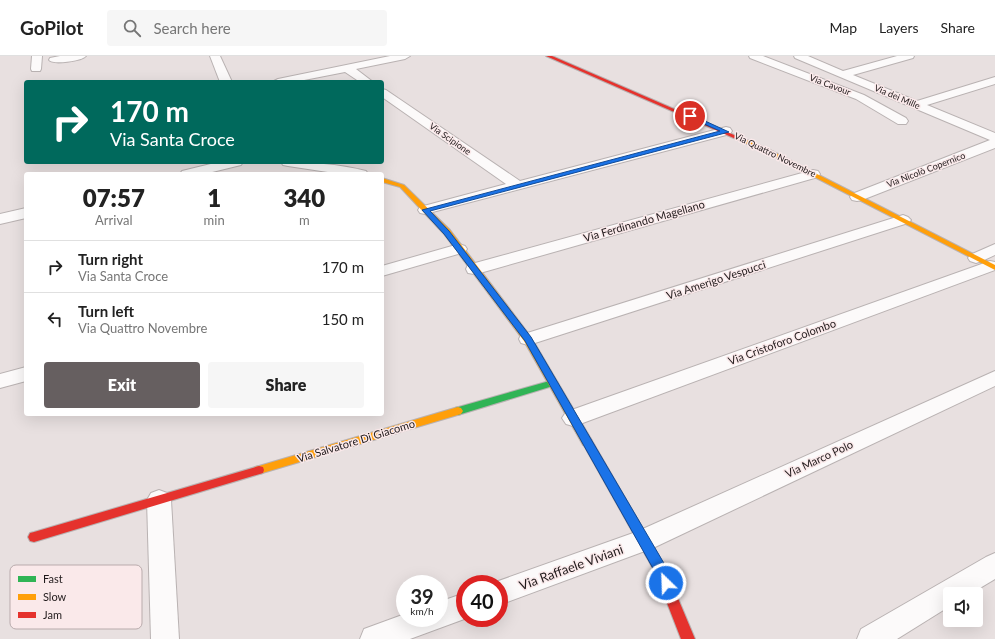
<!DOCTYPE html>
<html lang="en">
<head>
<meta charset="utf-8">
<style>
  body { margin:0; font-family:Lato,sans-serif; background:#f6f6f6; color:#222; height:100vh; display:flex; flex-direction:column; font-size:15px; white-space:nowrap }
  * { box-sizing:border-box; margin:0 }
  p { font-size:13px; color:#767676 }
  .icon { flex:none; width:22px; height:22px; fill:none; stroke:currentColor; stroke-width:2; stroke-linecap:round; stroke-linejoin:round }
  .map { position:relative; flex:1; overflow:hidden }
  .sheet { position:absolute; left:24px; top:116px; width:360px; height:244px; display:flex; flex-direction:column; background:#fff; border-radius:4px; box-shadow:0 4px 16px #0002 }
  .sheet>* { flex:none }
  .banner { position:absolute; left:24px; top:24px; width:360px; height:84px; border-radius:4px; box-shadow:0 4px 16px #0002; background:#00695c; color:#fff; overflow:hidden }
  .controls { position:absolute; left:943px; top:531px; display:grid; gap:8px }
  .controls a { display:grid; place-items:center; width:40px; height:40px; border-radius:4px; background:#fff; box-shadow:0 4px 16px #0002; font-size:20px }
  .speed { position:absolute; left:396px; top:519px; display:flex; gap:8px; font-size:20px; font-weight:700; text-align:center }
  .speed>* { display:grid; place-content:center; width:52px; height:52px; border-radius:50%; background:#fff; box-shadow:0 4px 16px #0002; line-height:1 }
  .speed small { font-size:10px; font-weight:400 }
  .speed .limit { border:6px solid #d22; background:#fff; color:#111 }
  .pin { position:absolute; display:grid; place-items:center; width:34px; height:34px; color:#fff; margin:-17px; border:2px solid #fff; border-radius:50%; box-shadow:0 1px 4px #0007 }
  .me { position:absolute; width:44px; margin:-22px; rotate:336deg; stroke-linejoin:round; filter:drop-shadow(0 0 3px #0008) }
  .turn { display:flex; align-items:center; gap:14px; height:84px; padding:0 20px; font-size:18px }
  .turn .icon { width:52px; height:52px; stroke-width:2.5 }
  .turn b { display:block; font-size:28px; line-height:34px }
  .eta { display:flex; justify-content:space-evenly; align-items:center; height:68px; text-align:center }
  .eta b { font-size:24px; font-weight:800; line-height:28px }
  .primary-button { display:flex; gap:8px; margin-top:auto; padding:8px 20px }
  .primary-button a { flex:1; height:46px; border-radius:4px; background:#665f60; color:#fff; font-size:16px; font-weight:800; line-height:46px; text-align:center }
  .primary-button a+a { background:#f6f6f6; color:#222 }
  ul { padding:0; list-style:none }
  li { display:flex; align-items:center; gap:12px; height:52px; padding:0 20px; border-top:1px solid #e0e0e0 }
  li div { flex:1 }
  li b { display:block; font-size:15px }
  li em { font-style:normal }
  header { display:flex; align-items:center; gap:24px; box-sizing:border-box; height:56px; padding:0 20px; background:#fff; border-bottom:1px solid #e0e0e0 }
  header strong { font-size:19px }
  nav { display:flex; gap:22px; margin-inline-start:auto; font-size:14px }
  .search { width:280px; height:36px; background:#f6f6f6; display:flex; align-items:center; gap:10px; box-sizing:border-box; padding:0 14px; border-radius:4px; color:#767676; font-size:15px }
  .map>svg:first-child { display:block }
</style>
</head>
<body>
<header>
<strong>GoPilot</strong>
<div class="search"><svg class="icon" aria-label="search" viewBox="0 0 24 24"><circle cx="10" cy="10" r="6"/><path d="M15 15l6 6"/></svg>Search here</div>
<nav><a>Map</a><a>Layers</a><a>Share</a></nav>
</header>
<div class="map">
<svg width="995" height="583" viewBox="0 0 995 583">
  <rect width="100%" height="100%" fill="#e8e0e0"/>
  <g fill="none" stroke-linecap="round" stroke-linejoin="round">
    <defs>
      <g id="street">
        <path d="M 32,0 L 42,0 L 41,13 L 40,15 L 32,15 L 31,13 Z"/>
        <path d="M 60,0 L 86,0 C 82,5 53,9 49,4 L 50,2 Z"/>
        <path d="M 210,0 L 220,0 L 232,26 L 220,26 Z"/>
        <path d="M 390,0 L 410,0 L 405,3 L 356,13 L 373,26 L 360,26 L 345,16 L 294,26 L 272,26 L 278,23 Z"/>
        <path d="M 749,0 L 763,0 L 864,39 L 906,62 L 908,65 L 906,68 L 898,68 L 856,43 L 750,2 Z"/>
        <path d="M 794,0 L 808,0 L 843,15 L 897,0 L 914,0 L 913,2 L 853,19 L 917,45 L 995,21 L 995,28 L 927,49 L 995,77 L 995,92 L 862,144 L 857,145 L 852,144 L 850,141 L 852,138 L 990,84 L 795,2 Z"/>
        <path d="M 382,33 L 386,34 L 520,125 L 726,71 L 730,72 L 732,75 L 730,78 L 425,158 L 420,157 L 418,154 L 420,151 L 506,128 L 382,41 Z"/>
        <path d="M 219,106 L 243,106 L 241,109 L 204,118 L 180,118 L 182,115 Z"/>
        <path d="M 281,106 C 310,106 338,108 366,115 L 368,118 L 341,118 L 288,110 L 283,109 Z"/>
        <path d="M 813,114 L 818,115 L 820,118 L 818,121 L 480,217 L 474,218 L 468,217 L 466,213 L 468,209 Z"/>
        <path d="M 26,152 L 26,162 L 0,168 L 0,158 Z"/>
        <path d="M 903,159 L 908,161 L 911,164 L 908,167 L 535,287 L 528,289 L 521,287 L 519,283 L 521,279 Z"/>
        <path d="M 459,188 L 465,190 L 467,193 L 465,196 L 382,220 L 382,210 Z"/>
        <path d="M 995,188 L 995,199 L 982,205 L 976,207 L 970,205 L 968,202 L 970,199 Z"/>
        <path d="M 990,205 L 995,206 L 995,214 L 580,368 L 573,370 L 566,368 L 562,362 L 566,356 Z"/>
        <path d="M 26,311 L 26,325 L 0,332 L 0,318 Z"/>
        <path d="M 995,315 L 995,330 L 653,492 L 499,549 L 499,528 L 490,528 L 636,476 Z"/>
        <path d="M 159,434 L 167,437 L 171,444 L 179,583 L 151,583 L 147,444 L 151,437 Z"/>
        <path d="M 995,497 L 995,523 L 970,538 L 950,538 L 950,550 L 897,583 L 857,583 L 861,573 L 986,501 Z"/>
        <path d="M 465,537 L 465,562 L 467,562 L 410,583 L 360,583 L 364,573 L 405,558 L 405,562 L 439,562 L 439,546 Z"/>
      </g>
      <path id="fast" d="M 553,324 L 556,325 L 558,327 L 556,329 L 458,359 L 455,358 L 453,355 L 455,352 Z"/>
      <g id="slow">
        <path d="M 736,81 L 740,81 L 768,93 L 995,209 L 995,214 L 764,95 L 736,83 Z"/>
        <path d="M 382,122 L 404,129 L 450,174 L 531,281 L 591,383 L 592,386 L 591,389 L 587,390 L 583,389 L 524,285 L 444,178 L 400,131 L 382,126 Z"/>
        <path d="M 458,351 L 461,352 L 463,355 L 461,358 L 259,418 L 255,417 L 254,414 L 255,411 L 259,410 Z"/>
      </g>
      <g id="jam">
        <path d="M 546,0 L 552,0 L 741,82 L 736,83 Z"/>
        <path d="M 587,382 L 591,383 L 664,509 L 695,583 L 681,583 L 655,516 L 582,386 L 583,383 Z"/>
        <path d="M 259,410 L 263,411 L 264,414 L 263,417 L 34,486 L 30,485 L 28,481 L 30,477 L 34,476 Z"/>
      </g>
    </defs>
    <use href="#street" stroke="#b9b2b2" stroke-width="2"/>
    <use href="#fast" stroke="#b9b2b2" stroke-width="2"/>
    <use href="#slow" stroke="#b9b2b2" stroke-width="2"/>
    <use href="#jam" stroke="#b9b2b2" stroke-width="2"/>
    <use href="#street" fill="#fcfafa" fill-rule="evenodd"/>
    <use href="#fast" fill="#30b455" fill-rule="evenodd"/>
    <use href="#slow" fill="#ff9f0a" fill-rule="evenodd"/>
    <use href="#jam" fill="#e5322d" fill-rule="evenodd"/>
  </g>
  <path fill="#1a73e8" stroke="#114b97" d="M 688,59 L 692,59 L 729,76 L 430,155 L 449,175 L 531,281 L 665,509 L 672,527 L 670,531 L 666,533 L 661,531 L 655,516 L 525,285 L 444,178 L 422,154 L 720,75 L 688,61 Z"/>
  <g text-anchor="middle" stroke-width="3" stroke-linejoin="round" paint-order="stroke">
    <g font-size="9" fill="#201a1b" stroke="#fae9ea">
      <text transform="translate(830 29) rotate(21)" y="3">Via Cavour</text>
      <text transform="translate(897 41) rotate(23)" y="3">Via dei Mille</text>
      <text transform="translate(450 83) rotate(35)" y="3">Via Scipione</text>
      <text transform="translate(775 99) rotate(26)" y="3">Via Quattro Novembre</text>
      <text transform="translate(926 114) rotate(-21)" y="3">Via Nicolò Copernico</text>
    </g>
    <g font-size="11" fill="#201a1b" stroke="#fae9ea">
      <text transform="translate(644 165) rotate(-16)" y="4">Via Ferdinando Magellano</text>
      <text transform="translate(716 224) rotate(-18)" y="4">Via Amerigo Vespucci</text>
      <text transform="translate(782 286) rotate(-20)" y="4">Via Cristoforo Colombo</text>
      <text transform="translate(356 385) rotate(-17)" y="4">Via Salvatore Di Giacomo</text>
      <text transform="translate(819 403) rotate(-25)" y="4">Via Marco Polo</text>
    </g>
    <g font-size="13" fill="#201a1b" stroke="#fae9ea">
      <text transform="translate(571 511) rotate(-20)" y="5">Via Raffaele Viviani</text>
    </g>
  </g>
  <rect x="10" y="509" width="132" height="64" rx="6" fill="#fae9ea" stroke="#b9abac" stroke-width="1"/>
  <rect x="18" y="520" width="18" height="6" fill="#30b455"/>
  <rect x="18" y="538" width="18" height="6" fill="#ff9f0a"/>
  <rect x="18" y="556" width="18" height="6" fill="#e5322d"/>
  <g font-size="11" fill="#201a1b">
    <text x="43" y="527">Fast</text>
    <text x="43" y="545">Slow</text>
    <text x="43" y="563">Jam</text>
  </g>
</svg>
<div class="controls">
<a><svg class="icon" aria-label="sound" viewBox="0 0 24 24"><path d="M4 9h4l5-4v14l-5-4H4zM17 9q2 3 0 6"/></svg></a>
</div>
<div class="speed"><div>39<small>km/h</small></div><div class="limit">40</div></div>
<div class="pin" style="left:690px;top:60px;background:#d93025"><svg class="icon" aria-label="arrive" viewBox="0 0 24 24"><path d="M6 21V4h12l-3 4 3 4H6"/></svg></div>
<svg class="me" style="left:666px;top:527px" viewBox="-20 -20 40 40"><circle r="17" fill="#1a73e8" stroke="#fff" stroke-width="3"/><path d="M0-11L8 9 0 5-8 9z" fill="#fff"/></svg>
<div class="banner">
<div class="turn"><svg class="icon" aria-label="right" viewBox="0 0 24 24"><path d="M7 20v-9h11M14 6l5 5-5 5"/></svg><div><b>170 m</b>Via Santa Croce</div></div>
</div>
<section class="sheet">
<div class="eta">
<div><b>07:57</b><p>Arrival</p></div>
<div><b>1</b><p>min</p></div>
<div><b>340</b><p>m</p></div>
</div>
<ul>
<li><svg class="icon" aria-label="right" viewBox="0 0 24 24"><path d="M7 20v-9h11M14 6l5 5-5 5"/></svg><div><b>Turn right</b><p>Via Santa Croce</p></div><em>170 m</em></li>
<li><svg class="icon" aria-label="left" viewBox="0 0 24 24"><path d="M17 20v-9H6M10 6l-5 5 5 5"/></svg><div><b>Turn left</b><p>Via Quattro Novembre</p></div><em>150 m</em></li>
</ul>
<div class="primary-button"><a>Exit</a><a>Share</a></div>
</section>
</div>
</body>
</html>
